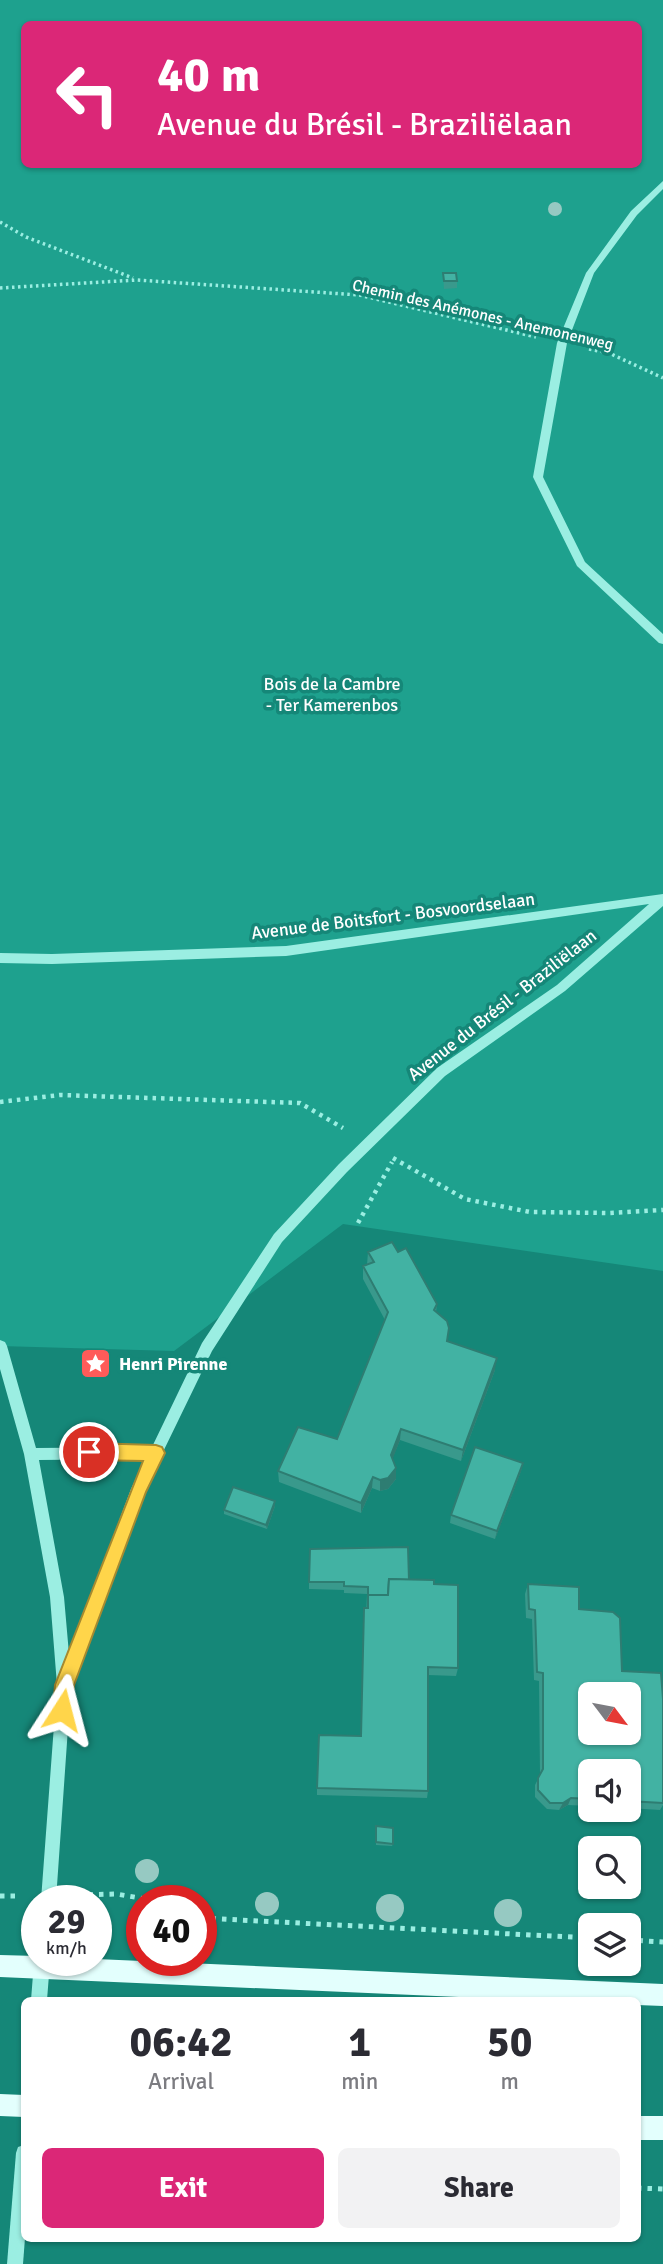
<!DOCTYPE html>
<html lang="en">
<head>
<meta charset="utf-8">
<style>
  body { margin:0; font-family:Signika,sans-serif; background:#f2f2f3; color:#2b2b33; height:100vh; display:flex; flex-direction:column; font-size:26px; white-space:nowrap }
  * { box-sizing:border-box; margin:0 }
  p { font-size:23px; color:#7c7c81 }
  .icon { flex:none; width:38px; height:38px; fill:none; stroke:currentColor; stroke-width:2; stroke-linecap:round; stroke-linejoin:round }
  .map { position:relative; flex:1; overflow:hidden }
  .side { position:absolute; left:21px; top:1997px; width:620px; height:245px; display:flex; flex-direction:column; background:#fff; border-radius:10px; box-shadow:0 2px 5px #0004 }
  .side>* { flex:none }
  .top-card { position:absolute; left:21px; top:21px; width:621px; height:147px; border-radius:10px; box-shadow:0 2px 5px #0004; background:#db2777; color:#fff; overflow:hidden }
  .needle { width:46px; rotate:122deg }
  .controls { position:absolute; left:578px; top:1682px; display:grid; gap:14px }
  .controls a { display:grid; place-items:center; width:63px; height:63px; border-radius:10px; background:#fff; box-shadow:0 2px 5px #0004; font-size:35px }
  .speed { position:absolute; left:21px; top:1885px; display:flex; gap:14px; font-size:35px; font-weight:700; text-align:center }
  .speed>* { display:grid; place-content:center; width:91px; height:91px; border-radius:50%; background:#fff; box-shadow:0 2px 5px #0004; line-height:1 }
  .speed small { font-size:18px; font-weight:400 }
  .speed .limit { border:10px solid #d22; background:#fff; color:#111 }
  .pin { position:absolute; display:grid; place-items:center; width:60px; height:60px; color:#fff; margin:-30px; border:4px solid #fff; border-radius:50%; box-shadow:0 2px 7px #0007 }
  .me { position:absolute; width:77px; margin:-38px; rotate:9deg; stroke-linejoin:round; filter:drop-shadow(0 0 5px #0008) }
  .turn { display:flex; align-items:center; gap:24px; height:147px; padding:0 21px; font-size:32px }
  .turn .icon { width:91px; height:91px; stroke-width:2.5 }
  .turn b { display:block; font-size:49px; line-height:60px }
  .eta { display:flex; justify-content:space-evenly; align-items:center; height:119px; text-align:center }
  .eta b { font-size:42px; font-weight:700; line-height:49px }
  .action { display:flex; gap:14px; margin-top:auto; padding:14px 21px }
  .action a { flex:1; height:80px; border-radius:10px; background:#db2777; color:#fff; font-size:28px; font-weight:700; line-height:80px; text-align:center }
  .action a+a { background:#f2f2f3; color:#2b2b33 }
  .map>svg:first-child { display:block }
</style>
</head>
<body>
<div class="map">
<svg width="663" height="2264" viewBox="0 0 663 2264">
  <rect width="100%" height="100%" fill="#158778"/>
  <path fill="#1ea18e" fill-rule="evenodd" d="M 0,0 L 663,0 L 663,1271 L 343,1224 L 174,1351 L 0,1346 ZM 24,24 L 639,24 L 639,164 L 24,164 Z"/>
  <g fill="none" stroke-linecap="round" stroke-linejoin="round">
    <g stroke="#9beee2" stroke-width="3.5" stroke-dasharray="2.5 3.5" stroke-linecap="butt">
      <path d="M 0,222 L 26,237 L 133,278"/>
      <path d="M 0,288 L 137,280 L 359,295 L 536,337"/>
      <path d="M 589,349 L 609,353 L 663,378"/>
    </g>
    <g stroke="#9beee2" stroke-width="4.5" stroke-dasharray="3.5 5" stroke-linecap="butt">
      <path d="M 0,1102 L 60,1095 L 300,1103 L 343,1128"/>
      <path d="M 393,1158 L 465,1199 L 530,1212 L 609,1213 L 663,1210"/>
      <path d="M 358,1223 L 392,1162"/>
    </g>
    <g stroke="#9beee2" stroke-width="5" stroke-dasharray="4.5 6" stroke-linecap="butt">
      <path d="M 78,1895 L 116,1894 L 152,1900"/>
      <path d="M 0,1896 L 20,1896"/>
      <path d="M 201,1918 L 590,1938"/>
      <path d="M 628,1940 L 663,1942"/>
      <path d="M 637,2188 L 663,2189"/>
    </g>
    <g fill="#9beee2" fill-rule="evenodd">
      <path d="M 663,181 L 663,189 L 637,215 L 594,273 L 567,343 L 543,477 L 585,562 L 663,634 L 663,644 L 659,643 L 577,566 L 533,477 L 557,343 L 586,273 L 631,211 Z"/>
      <path d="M 663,894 L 663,906 L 565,991 L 445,1076 L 347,1172 L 282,1242 L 212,1351 L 144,1491 L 71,1685 L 56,1900 L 41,1900 L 57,1685 L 50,1597 L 24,1454 L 0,1369 L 0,1340 L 5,1342 L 7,1346 L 36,1448 L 152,1447 L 202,1343 L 274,1234 L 339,1164 L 437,1068 L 557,985 L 649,904 L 286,956 L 52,964 L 0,963 L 0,953 L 52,954 L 286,946 ZM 145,1459 L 131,1489 L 69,1654 L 64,1597 L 39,1460 Z"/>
      <path d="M 37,1956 L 37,1960 L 49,1960 L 50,1962 L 47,2000 L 31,2000 L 34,1962 Z"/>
      <path d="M 24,2145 L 25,2238 L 23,2264 L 7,2264 L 16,2153 L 18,2147 Z"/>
    </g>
    <g fill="#e3fffd" fill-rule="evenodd">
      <path d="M 0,1955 L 37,1956 L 37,1960 L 96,1959 L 663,1984 L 663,2006 L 637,2005 L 637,2000 L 528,2000 L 0,1977 Z"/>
      <path d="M 0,2094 L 24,2095 L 24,2117 L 0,2116 Z"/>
      <rect x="637" y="2116" width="26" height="24"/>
    </g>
  </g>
  <g fill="#96c9c2">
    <circle cx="555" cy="209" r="7"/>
    <circle cx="147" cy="1871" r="12"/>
    <circle cx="267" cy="1904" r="12"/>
    <circle cx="390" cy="1908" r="14"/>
    <circle cx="508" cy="1913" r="14"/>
  </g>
  <g fill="#39998c">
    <path d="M 443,273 L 457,281 L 457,288 L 444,289 Z"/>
    <path d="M 368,1252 L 398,1252 L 437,1304 L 436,1312 L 447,1341 L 495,1370 L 461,1461 L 400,1440 L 392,1459 L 396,1479 L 388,1489 L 380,1491 L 372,1488 L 361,1513 L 279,1482 L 278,1471 L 337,1439 L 385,1320 L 363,1279 L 363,1266 L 367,1265 Z"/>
    <path d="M 523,1463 L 521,1471 L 495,1539 L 450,1523 L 451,1515 Z"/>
    <path d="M 275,1501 L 275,1506 L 267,1529 L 224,1514 L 224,1510 Z"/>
    <path d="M 409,1580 L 434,1584 L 458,1668 L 456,1676 L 428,1675 L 428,1791 L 427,1798 L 317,1795 L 317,1788 L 361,1736 L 367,1594 L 344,1593 L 344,1590 L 309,1589 L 309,1582 Z"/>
    <path d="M 528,1584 L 579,1609 L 622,1671 L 663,1699 L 663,1805 L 660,1810 L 628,1808 L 628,1771 L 590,1771 L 590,1806 L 568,1805 L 559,1810 L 547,1809 L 535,1797 L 535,1785 L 540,1775 L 539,1681 L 534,1680 L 532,1619 L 526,1618 L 525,1594 Z"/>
    <path d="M 376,1826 L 393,1844 L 392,1846 L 376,1845 Z"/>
  </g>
  <g fill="#2e7d72">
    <path d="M 497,1358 L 495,1370 L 461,1461 L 463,1450 Z"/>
    <path d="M 401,1429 L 400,1440 L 390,1466 L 391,1455 Z"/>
    <path d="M 523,1463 L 521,1471 L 495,1539 L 497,1531 Z"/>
    <path d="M 396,1468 L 396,1479 L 388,1489 L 380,1491 L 380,1480 Z"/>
    <path d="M 373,1477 L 372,1488 L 361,1513 L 361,1503 Z"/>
    <path d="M 275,1501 L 275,1506 L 267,1529 L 266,1525 Z"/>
    <path d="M 571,1798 L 568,1805 L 559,1810 L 563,1803 Z"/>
  </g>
  <g fill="#42b2a3" stroke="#2e7d72" stroke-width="2" fill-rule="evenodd">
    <path d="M 443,273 L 456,273 L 457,281 L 444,281 Z"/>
    <path d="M 392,1242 L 398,1252 L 406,1248 L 437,1304 L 434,1310 L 447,1321 L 449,1328 L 447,1341 L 497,1358 L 463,1450 L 401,1429 L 391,1455 L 396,1468 L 388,1478 L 380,1480 L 373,1477 L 361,1503 L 278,1471 L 298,1427 L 337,1439 L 388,1312 L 363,1266 L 374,1262 L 368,1252 Z"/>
    <path d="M 475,1447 L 523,1463 L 497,1531 L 451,1515 Z"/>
    <path d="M 233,1487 L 275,1501 L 266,1525 L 224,1510 Z"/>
    <path d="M 408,1547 L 409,1580 L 389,1579 L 388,1595 L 368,1595 L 368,1597 L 368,1587 L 344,1586 L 344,1582 L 309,1582 L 310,1549 Z"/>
    <path d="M 389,1579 L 434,1580 L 434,1584 L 458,1585 L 458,1668 L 428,1667 L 428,1791 L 317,1788 L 319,1735 L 361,1736 L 364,1608 L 368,1608 L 368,1595 L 388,1595 Z"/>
    <path d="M 528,1584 L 579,1587 L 579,1609 L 613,1612 L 620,1618 L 622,1671 L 661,1673 L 663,1699 L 663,1803 L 628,1801 L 628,1771 L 590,1771 L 590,1799 L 571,1798 L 563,1803 L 550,1803 L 538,1790 L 538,1778 L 543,1769 L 543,1673 L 537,1672 L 535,1610 L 529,1609 ZM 590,1694 L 628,1694 L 628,1732 L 590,1732 Z"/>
    <path d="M 376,1826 L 393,1828 L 393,1844 L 376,1842 Z"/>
  </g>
  <path fill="#ffd54a" stroke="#a68a30" stroke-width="2" d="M 89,1443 L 156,1445 L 162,1447 L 165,1453 L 146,1492 L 74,1685 L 69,1717 L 62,1720 L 56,1717 L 53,1710 L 55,1685 L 143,1461 L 89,1460 L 83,1458 L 80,1452 L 83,1446 Z"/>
  <defs>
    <symbol id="sight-square" viewBox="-11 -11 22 22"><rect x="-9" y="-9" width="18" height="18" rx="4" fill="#ff5b59" stroke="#158778"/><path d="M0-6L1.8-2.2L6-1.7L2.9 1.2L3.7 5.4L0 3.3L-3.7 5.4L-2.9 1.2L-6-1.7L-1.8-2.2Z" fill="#fff"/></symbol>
  </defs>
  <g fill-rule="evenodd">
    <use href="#sight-square" x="78" y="1346" width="35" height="35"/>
  </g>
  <g text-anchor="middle" stroke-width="7" stroke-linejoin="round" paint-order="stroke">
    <g font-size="16" fill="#fff" stroke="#158778">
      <text transform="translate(483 314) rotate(13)" y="6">Chemin des Anémones - Anemonenweg</text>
    </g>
    <g font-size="18" fill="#fff" stroke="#158778">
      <text x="332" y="690">Bois de la Cambre<tspan x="332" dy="21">- Ter Kamerenbos</tspan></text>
    </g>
    <g font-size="18" fill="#fff" stroke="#158778">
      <text transform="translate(393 916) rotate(-7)" y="6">Avenue de Boitsfort - Bosvoordselaan</text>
      <text transform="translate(502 1005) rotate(-38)" y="6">Avenue du Brésil - Braziliëlaan</text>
    </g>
    <g font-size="18" font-weight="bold" fill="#fff" stroke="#158778" text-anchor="start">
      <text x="119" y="1370">Henri Pirenne</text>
    </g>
  </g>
</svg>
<div class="controls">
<a><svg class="needle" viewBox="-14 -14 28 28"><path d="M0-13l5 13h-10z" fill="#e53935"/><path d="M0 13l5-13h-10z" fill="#7c7c81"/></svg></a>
<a><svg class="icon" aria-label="sound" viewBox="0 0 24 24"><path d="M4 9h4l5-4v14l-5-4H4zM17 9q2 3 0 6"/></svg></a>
<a><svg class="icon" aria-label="search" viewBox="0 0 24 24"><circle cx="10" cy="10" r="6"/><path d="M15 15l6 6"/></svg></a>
<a><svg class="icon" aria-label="layers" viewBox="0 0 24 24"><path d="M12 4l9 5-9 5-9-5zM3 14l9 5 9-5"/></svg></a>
</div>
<div class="speed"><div>29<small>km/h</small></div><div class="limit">40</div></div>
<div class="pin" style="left:89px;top:1452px;background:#d93025"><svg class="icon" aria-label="arrive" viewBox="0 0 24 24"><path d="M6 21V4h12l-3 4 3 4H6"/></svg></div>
<svg class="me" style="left:62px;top:1710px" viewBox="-20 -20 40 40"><path d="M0-17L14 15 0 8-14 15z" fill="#ffd54a" stroke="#fff" stroke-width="4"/></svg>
<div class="top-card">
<div class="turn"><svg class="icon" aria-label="left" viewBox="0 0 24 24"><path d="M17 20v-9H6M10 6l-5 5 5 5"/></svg><div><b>40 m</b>Avenue du Brésil - Braziliëlaan</div></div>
</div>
<section class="side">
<div class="eta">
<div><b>06:42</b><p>Arrival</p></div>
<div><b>1</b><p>min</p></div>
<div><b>50</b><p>m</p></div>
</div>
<div class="action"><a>Exit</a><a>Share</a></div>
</section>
</div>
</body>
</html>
